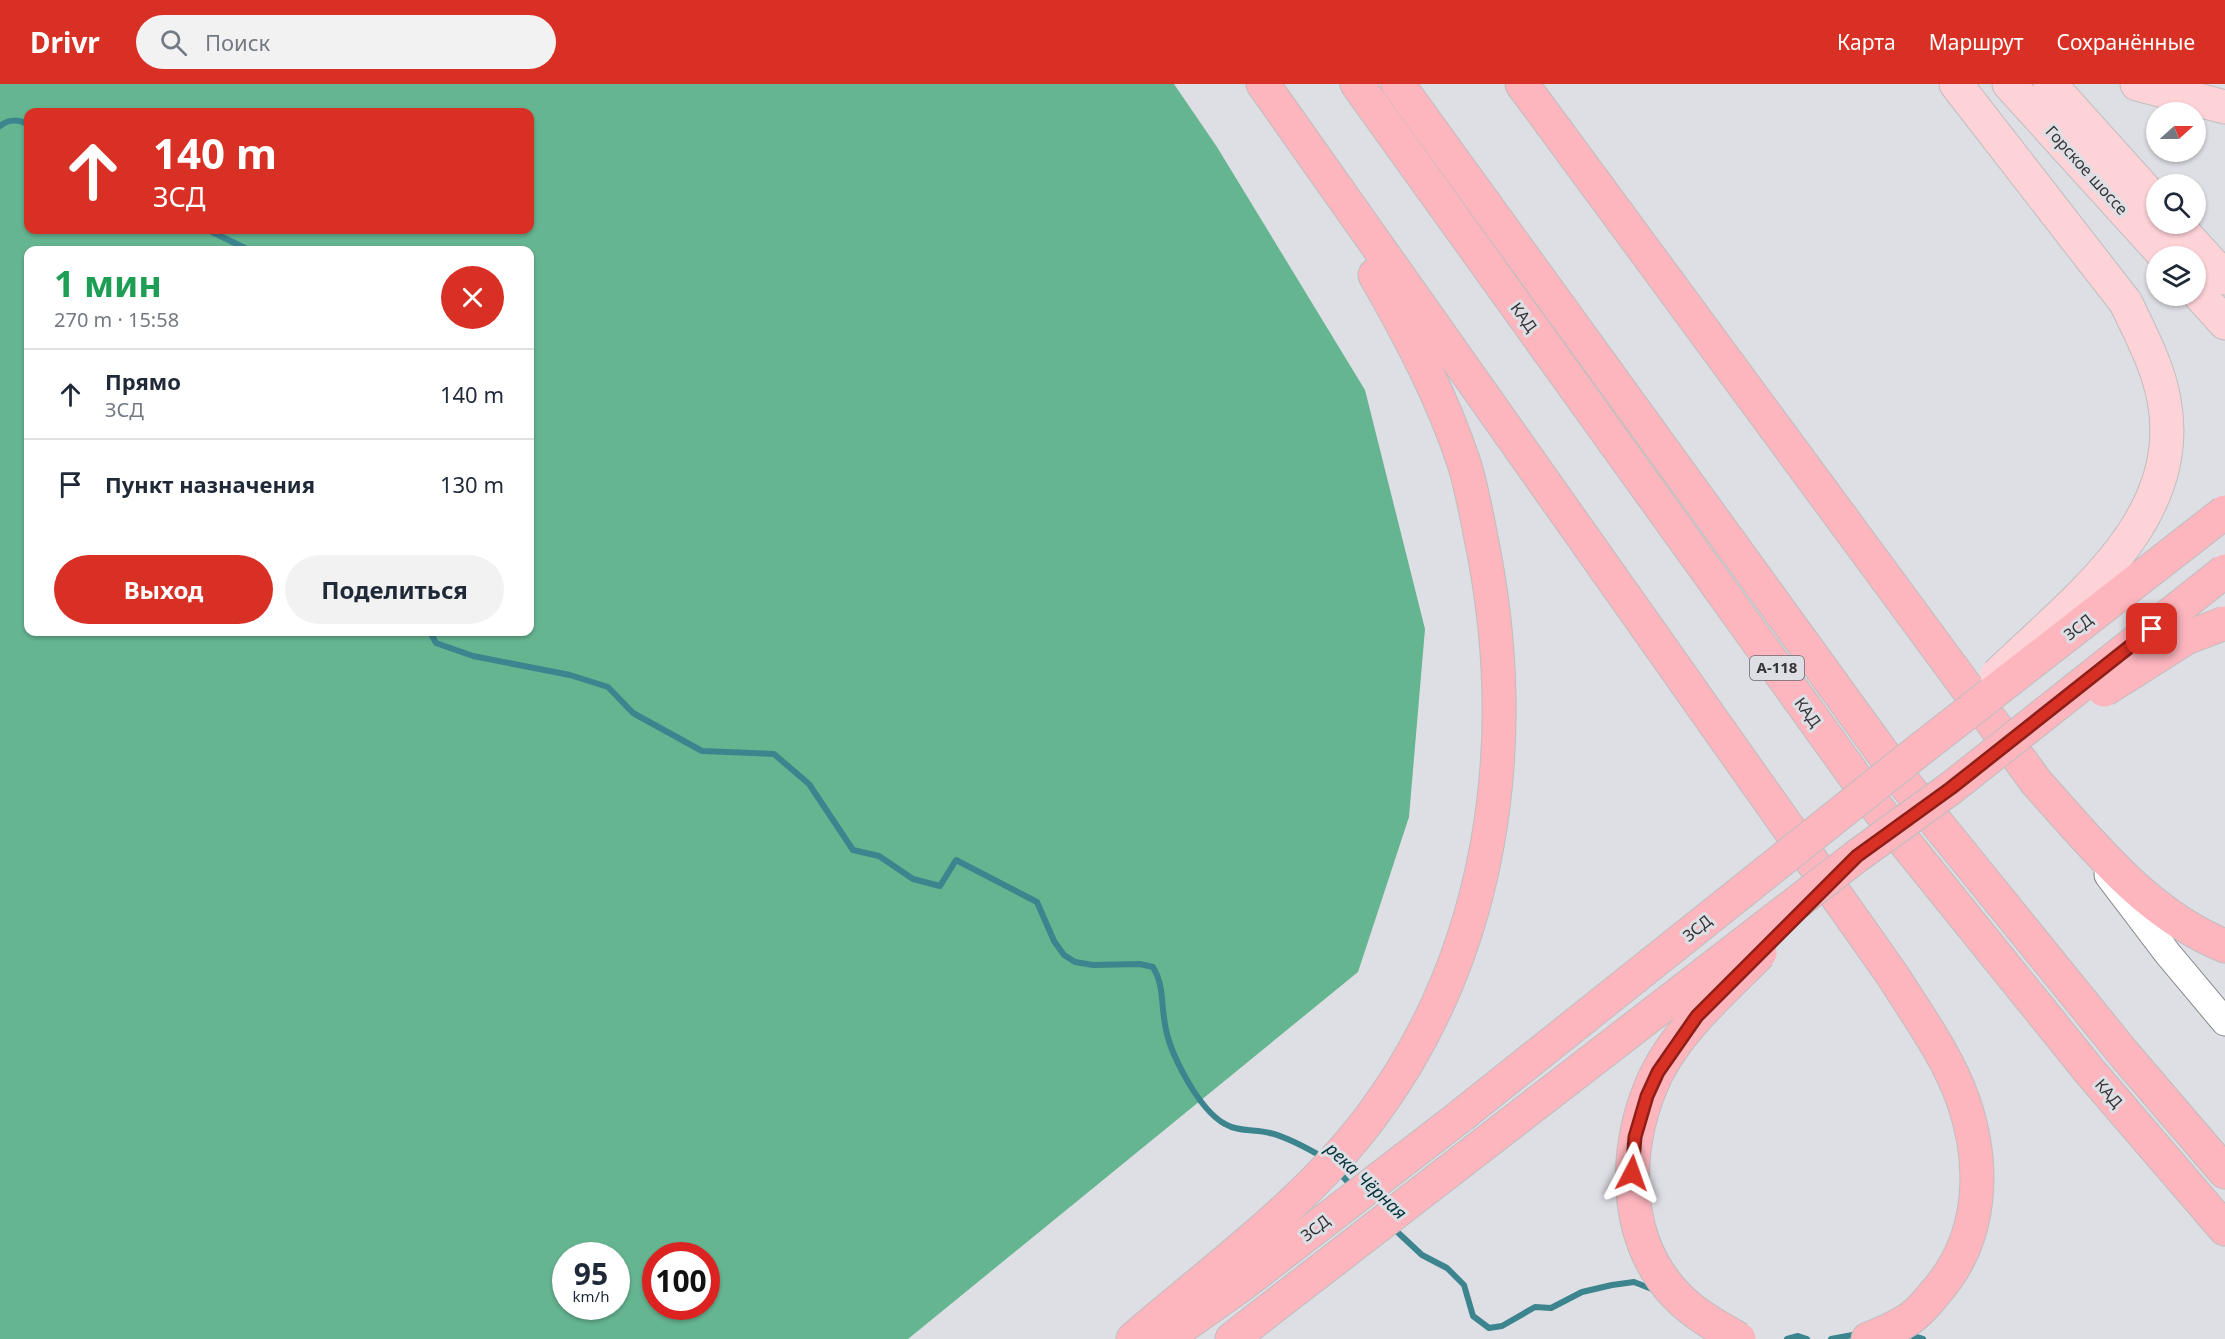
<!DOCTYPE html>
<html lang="ru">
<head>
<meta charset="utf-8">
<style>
  body { margin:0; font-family:"Noto Sans",sans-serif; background:#f2f2f3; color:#1f2937; height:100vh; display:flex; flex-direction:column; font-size:22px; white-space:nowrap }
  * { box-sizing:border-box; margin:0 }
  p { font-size:20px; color:#747a83 }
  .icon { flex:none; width:33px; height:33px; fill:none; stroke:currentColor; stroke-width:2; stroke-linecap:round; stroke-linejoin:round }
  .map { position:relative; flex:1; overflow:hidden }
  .sheet { position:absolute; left:24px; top:162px; width:510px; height:390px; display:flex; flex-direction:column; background:#fff; border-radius:12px; box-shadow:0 2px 4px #0004 }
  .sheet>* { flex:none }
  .hud { position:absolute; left:24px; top:24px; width:510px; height:126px; border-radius:12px; box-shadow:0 2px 4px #0004; background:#d93025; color:#fff; overflow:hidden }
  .needle { width:39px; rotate:69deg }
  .buttons { position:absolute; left:2146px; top:18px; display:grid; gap:12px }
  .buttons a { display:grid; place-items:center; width:60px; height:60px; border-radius:50%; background:#fff; box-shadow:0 2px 4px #0004; font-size:30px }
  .speed { position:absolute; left:552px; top:1158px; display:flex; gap:12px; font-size:30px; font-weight:700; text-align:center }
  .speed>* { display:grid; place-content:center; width:78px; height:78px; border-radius:50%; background:#fff; box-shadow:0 2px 4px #0004; line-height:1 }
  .speed small { font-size:15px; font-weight:400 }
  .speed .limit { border:9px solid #d22; background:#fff; color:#111 }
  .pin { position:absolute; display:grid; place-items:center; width:51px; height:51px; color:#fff; margin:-26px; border-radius:12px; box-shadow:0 3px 9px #0006 }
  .me { position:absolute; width:66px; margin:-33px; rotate:4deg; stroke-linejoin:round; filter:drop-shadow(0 0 4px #0008) }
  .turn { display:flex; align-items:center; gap:21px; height:126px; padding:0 30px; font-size:27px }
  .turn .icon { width:78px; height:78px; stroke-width:2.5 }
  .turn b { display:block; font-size:42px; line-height:51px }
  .round { display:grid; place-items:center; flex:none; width:63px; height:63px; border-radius:32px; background:#f2f2f3 }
  .summary { display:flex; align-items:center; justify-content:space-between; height:102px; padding:0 30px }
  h1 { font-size:36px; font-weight:700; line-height:45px; color:#1e9e55 }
  .action { display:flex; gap:12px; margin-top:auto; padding:12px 30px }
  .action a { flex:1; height:69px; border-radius:36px; background:#d93025; color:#fff; font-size:24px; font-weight:700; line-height:69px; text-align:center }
  .action a+a { background:#f2f2f3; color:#1f2937 }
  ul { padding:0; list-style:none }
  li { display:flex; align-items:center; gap:18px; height:90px; padding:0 30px; border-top:2px solid #e0e1e3 }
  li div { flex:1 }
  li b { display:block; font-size:22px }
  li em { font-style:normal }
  header { display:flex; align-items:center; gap:36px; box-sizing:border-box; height:84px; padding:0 30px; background:#d93025; color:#fff }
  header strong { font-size:28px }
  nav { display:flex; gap:33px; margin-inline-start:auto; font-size:21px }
  .search { width:420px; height:54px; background:#f2f2f3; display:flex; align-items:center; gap:15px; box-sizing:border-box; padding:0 21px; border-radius:33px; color:#747a83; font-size:22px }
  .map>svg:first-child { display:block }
</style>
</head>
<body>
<header>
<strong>Drivr</strong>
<div class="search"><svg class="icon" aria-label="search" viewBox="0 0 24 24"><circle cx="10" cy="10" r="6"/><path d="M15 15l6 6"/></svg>Поиск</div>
<nav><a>Карта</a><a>Маршрут</a><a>Сохранённые</a></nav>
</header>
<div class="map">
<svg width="2225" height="1255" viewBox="0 0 2225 1255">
  <rect width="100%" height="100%" fill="#dedee5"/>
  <path fill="#66b591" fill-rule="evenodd" d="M 0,0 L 1174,0 L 1217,63 L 1365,306 L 1425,545 L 1409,733 L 1358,888 L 908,1255 L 0,1255 ZM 28,28 L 530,28 L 530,146 L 28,146 ZM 28,166 L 530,166 L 530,548 L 28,548 ZM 566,1172 L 616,1172 L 616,1222 L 566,1222 ZM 656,1172 L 706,1172 L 706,1222 L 656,1222 Z"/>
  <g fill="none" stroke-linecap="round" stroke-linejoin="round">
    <g stroke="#3c848e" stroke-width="6">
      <path d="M 0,42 C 8,35 20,35 28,41"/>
      <path d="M 208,146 L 249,166"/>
      <path d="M 430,548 L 436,559 L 473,572 L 570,591 L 608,603 L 633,629 L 702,667 L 774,670 L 809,700 L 853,766 L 879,772 L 913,795 L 940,802 L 956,776 L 1037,818 L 1054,857 L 1064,871 L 1075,878 L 1093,881 L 1140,880 L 1153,883 C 1164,901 1161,920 1165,940 C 1169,969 1199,1026 1225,1040 C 1238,1048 1256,1045 1270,1049 C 1289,1054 1307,1064 1324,1074"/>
      <path d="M 1338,1087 L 1353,1104"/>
      <path d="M 1392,1143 L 1422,1171 L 1447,1184 L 1464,1201 L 1473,1232 L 1489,1244 L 1502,1242 L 1535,1223 L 1551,1224 L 1582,1208 L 1612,1201 L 1634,1198 L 1657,1207"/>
      <path d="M 1906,1250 L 1923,1255"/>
      <path d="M 1787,1255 L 1798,1252 L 1807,1255"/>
      <path d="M 1831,1255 L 1858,1250"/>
    </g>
    <defs>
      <path id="minor" d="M 2108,791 L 2168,870 L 2225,938"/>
      <g id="major">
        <path d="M 1956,0 L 2126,219"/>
        <path d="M 2009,0 L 2165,172"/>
        <path d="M 2050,0 L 2157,119"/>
        <path d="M 2137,0 L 2225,23"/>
        <path d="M 2176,140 L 2225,194"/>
        <path d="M 2196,207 L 2225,239"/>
      </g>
      <g id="highway">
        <path d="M 1263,0 L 1893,892 C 1918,932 1947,971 1963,1016 C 1986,1082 1983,1155 1935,1209 C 1927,1219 1917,1231 1906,1237 C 1894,1244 1881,1250 1868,1255"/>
        <path d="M 1357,0 L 1878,725 L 2091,989 L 2225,1145"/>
        <path d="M 1398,0 L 1905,700 L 2124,970 L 2225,1088"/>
        <path d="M 1522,0 L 2037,699 C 2092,760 2146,830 2225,862"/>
        <path d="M 1133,1255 C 1214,1185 1305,1120 1370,1034 C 1492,871 1521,665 1484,469 C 1478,439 1473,408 1464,379 C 1442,313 1410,252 1375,191"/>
        <path d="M 1165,1255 L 1240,1202 L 1462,1031"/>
        <path d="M 1232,1255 L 1264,1230"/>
      </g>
    </defs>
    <use href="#minor" stroke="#83848a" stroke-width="29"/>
    <use href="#major" stroke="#bebebf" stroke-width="35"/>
    <use href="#highway" stroke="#bebebf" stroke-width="35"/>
    <use href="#minor" stroke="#fff" stroke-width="27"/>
    <use href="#major" stroke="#fed3d8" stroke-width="33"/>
    <use href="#highway" stroke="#fdb5be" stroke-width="33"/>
    <defs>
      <path id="major-bridge" d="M 1997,591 C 2072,518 2187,436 2164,316 C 2158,282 2141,251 2126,219"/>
      <g id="highway-bridge">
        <path d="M 2104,606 L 2186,554 L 2225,539"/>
        <path d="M 1462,1031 L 1922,664 L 2225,428"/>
        <path d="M 1264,1230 L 1857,772 L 1951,704 L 2225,487"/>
        <path d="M 1739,1255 C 1716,1242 1694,1230 1676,1211 C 1620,1153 1623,1057 1657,989 C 1681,942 1724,906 1760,869"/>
      </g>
    </defs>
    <use href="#major-bridge" stroke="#bebebf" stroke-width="35" stroke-linecap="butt"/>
    <use href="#highway-bridge" stroke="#bebebf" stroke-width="35" stroke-linecap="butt"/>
    <use href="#major-bridge" stroke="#fed3d8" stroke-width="33"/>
    <use href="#highway-bridge" stroke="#fdb5be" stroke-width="33"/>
  </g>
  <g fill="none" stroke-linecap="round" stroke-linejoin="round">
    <defs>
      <path id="route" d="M 1632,1089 L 1635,1053 L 1647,1012 L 1658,988 L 1697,932 L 1857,772 L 1951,704 L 2152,545"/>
    </defs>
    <use href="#route" stroke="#8d1f18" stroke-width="15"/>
    <use href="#route" stroke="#d93025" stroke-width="10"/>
  </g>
  <g text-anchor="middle" stroke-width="6" stroke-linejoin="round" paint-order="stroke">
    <rect fill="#dedee5" stroke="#68686b" stroke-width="1.5" x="1750" y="572" width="54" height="24" rx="4.5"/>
    <g font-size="15" font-weight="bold" fill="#353537">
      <text x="1777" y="589">А-118</text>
    </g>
    <g font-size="16" fill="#353537" stroke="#dedee5">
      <text transform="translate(2087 86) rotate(48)" y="6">Горское шоссе</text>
      <text transform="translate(1524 233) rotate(54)" y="6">КАД</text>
      <text transform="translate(2078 543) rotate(-38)" y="6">ЗСД</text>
      <text transform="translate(1808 628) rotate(54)" y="6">КАД</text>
      <text transform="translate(1697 844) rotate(-39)" y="6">ЗСД</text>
      <text transform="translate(2109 1009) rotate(49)" y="6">КАД</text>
      <text transform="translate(1315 1144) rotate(-38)" y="6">ЗСД</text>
    </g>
    <g font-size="18" font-style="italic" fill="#013339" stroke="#dedee5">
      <text transform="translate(1366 1097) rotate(43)" y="6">река Чёрная</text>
    </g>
  </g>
</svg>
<div class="buttons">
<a><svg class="needle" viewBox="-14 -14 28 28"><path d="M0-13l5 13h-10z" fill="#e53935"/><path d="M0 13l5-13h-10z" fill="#747a83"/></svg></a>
<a><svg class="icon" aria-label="search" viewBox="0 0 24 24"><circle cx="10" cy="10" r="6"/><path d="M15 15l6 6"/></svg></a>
<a><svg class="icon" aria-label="layers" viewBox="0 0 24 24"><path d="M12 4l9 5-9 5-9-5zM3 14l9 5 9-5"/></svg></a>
</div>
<div class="speed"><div>95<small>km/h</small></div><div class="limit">100</div></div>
<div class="pin" style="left:2152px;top:545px;background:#d93025"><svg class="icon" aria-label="arrive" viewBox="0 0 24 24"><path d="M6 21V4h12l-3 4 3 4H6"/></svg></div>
<svg class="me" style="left:1632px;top:1089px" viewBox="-20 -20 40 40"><path d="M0-17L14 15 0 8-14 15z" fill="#d93025" stroke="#fff" stroke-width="4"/></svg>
<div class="hud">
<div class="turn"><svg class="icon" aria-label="ahead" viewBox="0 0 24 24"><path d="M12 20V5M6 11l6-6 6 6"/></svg><div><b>140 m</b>ЗСД</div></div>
</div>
<section class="sheet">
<div class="summary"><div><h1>1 мин</h1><p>270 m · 15:58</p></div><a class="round" style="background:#d93025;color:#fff"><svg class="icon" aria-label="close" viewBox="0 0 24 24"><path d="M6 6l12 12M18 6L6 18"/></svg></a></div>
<ul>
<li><svg class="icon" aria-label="ahead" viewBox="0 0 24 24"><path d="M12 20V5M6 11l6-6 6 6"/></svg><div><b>Прямо</b><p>ЗСД</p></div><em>140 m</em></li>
<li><svg class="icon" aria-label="arrive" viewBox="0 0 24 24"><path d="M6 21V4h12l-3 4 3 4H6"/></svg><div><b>Пункт назначения</b></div><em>130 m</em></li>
</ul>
<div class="action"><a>Выход</a><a>Поделиться</a></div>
</section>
</div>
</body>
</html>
